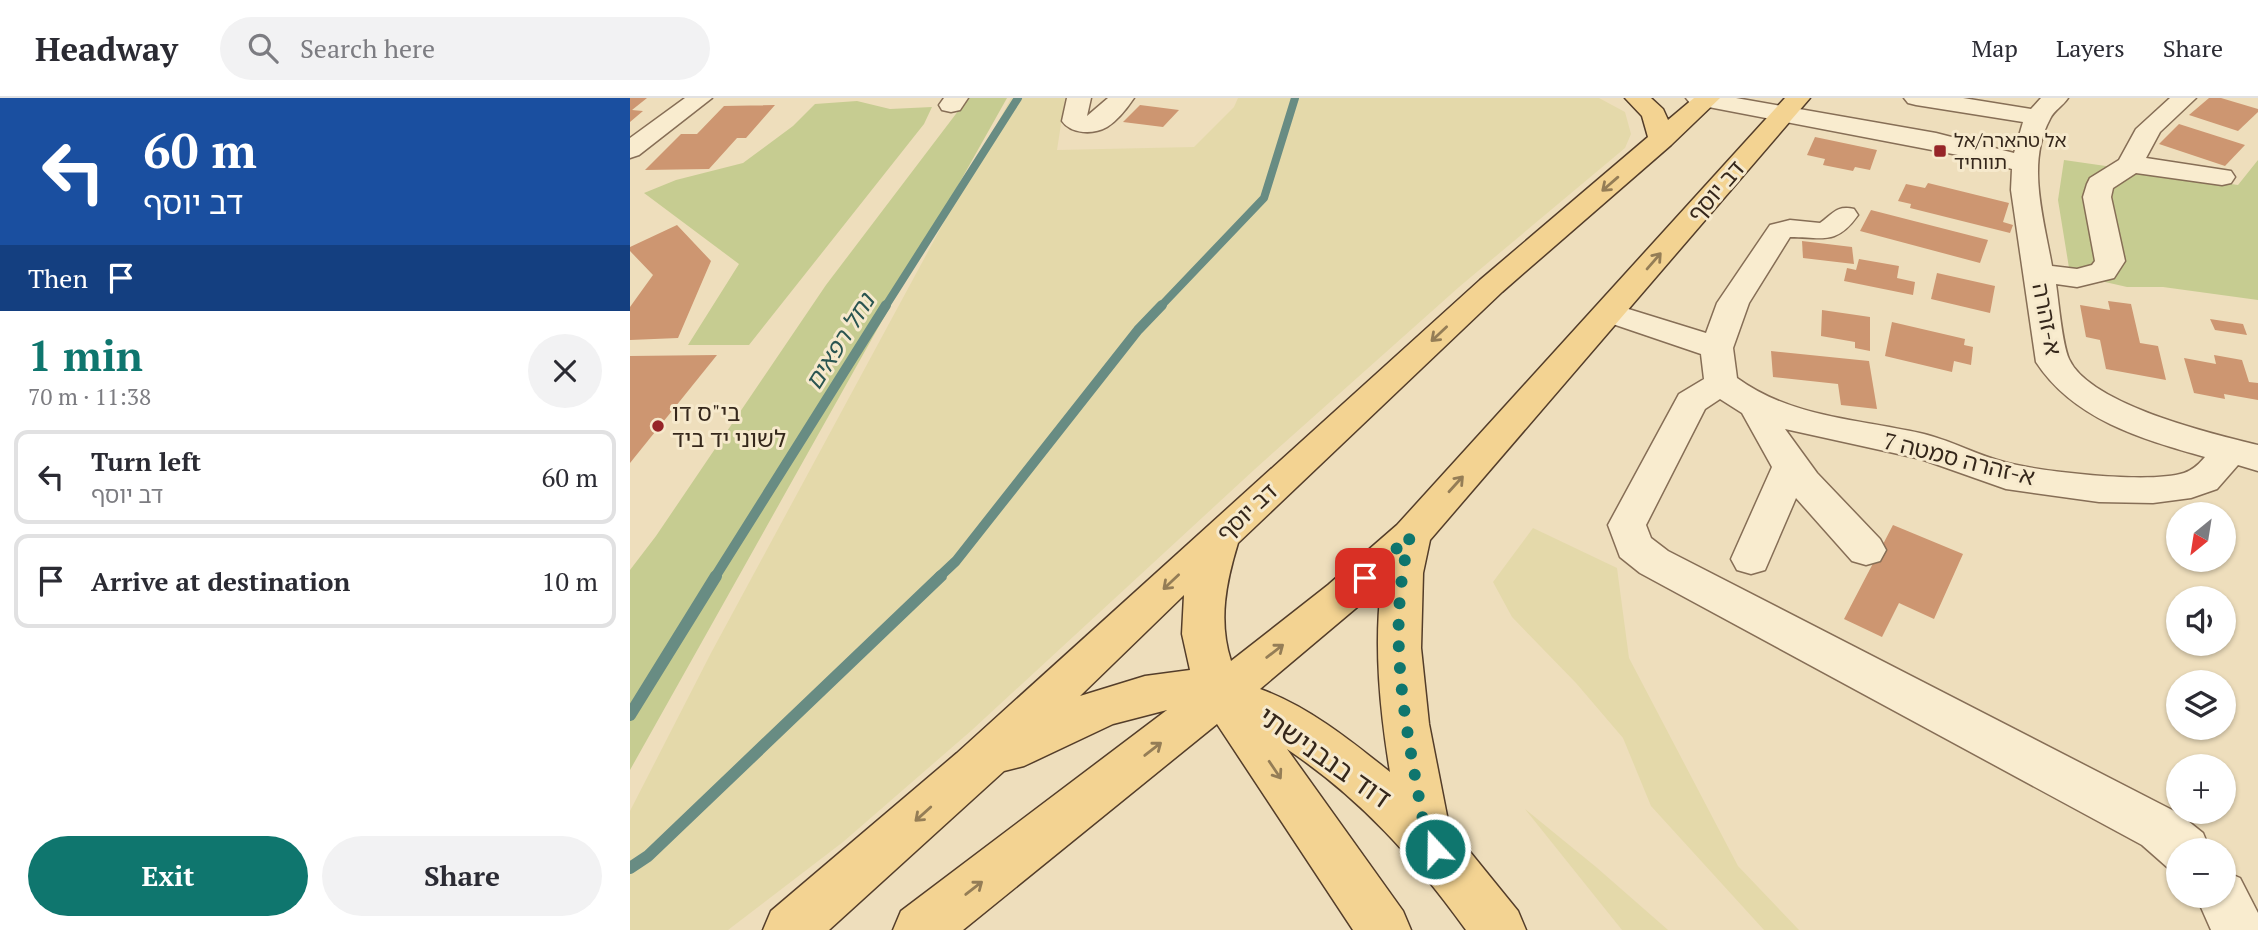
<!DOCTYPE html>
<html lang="en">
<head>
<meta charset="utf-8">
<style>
  body { margin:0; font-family:"PT Serif","Noto Sans Hebrew",serif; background:#f2f2f3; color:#2b2b33; height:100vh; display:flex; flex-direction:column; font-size:26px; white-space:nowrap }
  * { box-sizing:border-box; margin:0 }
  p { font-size:23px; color:#7c7c81 }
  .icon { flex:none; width:38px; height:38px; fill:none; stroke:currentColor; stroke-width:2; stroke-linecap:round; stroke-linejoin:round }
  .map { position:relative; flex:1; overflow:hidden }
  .sheet { display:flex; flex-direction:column; background:#fff; width:630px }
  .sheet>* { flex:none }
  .hud { background:#1a4fa0; color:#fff; overflow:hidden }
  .needle { width:46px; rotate:210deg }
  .fabs { position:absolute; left:1536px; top:404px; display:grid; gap:14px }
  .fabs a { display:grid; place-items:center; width:70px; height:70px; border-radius:50%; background:#fff; box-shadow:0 2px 5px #0004; font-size:35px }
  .pin { position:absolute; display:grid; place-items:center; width:60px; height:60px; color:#fff; margin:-30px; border-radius:14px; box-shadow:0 4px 10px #0006 }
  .me { position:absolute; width:77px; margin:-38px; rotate:339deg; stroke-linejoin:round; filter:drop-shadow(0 0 5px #0008) }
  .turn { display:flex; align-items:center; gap:24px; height:147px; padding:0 28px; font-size:32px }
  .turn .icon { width:91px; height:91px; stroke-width:2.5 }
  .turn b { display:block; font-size:49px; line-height:60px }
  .then { display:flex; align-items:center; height:66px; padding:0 28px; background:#0003; gap:14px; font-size:26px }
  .round { display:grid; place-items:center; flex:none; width:74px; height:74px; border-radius:37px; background:#f2f2f3 }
  .head { display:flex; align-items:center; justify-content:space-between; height:119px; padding:0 28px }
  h1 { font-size:42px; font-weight:700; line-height:52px; color:#0f766e }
  .primary-button { display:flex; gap:14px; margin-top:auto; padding:14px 28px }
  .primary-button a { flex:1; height:80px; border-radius:42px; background:#0f766e; color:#fff; font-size:28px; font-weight:700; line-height:80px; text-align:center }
  .primary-button a+a { background:#f2f2f3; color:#2b2b33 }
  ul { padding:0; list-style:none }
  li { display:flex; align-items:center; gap:21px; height:94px; margin:0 14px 10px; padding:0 14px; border:4px solid #e1e1e2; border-radius:14px }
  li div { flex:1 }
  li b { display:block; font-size:26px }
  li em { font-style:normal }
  header { display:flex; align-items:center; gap:42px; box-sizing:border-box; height:98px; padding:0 35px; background:#fff; border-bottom:2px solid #e1e1e2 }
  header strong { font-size:33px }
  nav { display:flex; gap:38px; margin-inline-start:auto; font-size:24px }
  .search { width:490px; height:63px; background:#f2f2f3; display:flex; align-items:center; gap:18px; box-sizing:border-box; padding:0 24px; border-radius:38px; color:#7c7c81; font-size:26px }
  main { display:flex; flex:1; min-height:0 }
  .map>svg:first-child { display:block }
</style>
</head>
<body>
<header>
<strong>Headway</strong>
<div class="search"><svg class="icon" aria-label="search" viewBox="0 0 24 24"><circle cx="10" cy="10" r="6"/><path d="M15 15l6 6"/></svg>Search here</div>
<nav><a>Map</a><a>Layers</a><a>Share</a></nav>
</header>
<main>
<section class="sheet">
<div class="hud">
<div class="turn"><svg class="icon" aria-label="left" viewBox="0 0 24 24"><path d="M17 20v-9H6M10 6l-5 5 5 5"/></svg><div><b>60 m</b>דב יוסף</div></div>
<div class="then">Then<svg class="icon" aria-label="arrive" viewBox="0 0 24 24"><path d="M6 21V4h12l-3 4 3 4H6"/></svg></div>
</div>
<div class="head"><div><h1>1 min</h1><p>70 m · 11:38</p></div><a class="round"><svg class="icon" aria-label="close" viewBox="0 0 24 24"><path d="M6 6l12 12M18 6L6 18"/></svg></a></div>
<ul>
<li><svg class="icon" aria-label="left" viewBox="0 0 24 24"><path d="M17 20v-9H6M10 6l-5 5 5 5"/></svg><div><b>Turn left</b><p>דב יוסף</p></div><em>60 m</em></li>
<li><svg class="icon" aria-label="arrive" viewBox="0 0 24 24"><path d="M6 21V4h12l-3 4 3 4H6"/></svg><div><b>Arrive at destination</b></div><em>10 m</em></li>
</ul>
<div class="primary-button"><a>Exit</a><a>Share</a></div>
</section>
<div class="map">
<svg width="1628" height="832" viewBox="0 0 1628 832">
  <rect width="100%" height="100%" fill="#eedebc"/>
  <g fill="#e4d9aa">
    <path d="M 381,0 L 435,0 L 427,52 L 564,49 L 604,9 L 608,0 L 969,0 L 995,14 L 1001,36 L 995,50 L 829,189 L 625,371 L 342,632 L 213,744 L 98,832 L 0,832 L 0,713 L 81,555 Z"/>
    <path d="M 903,430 L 987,470 L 999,560 L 1108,768 L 1169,832 L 1134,832 L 1021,708 L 993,640 L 946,585 L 882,519 L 863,484 Z"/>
    <path d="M 895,711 L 966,769 L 1038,832 L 992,832 Z"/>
  </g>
  <g fill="#c6cc91">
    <path d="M 338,0 L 377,0 L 0,672 L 0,472 L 26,438 L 196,187 Z"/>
    <path d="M 227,3 L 260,11 L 302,9 L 294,26 L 119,247 L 58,247 L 109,166 L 14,95 L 46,82 L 113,65 L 163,28 L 185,6 Z"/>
    <path d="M 1434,62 L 1608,87 L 1628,62 L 1628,202 L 1533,189 L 1497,189 L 1440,176 L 1428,102 Z"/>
  </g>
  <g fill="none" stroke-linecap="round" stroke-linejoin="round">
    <g stroke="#688c83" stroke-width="8">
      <path d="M 255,209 L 388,0"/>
      <path d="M 530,209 L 634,100 L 665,0"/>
    </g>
    <g stroke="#688c83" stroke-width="10">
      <path d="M 85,479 L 256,207"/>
      <path d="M 309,479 L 326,463 L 508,232 L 532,207"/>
    </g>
    <g stroke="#688c83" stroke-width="12">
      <path d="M 0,617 L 86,478"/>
      <path d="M 0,770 L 18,758 L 311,478"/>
    </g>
  </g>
  <g fill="#cd9671">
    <path d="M 0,0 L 17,0 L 2,12 L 13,13 L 0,24 Z"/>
    <path d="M 1579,0 L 1591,0 L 1628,11 L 1628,14 L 1608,33 L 1559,17 Z"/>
    <path d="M 145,7 L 116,40 L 107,40 L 79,71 L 15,72 L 51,36 L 67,36 L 94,8 Z"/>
    <path d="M 510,7 L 549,12 L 533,29 L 493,24 Z"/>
    <path d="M 1549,26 L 1615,47 L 1595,68 L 1529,46 Z"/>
    <path d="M 1185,39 L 1247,52 L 1240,72 L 1225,69 L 1223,73 L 1193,67 L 1195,61 L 1177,57 Z"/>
    <path d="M 1298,85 L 1379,105 L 1373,124 L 1383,127 L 1380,135 L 1280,110 L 1281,106 L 1268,103 L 1276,86 L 1295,90 Z"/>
    <path d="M 1241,112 L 1358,142 L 1350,165 L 1230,133 Z"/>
    <path d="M 47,127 L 81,163 L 48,240 L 0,242 L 0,209 L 23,177 L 0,153 L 0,149 Z"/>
    <path d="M 1172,143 L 1222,149 L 1224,166 L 1173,160 Z"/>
    <path d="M 1229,161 L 1269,168 L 1267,180 L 1285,184 L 1283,197 L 1214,183 L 1217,170 L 1226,172 Z"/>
    <path d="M 1307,175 L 1365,188 L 1360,215 L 1301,201 Z"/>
    <path d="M 1478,203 L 1501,206 L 1510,245 L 1528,248 L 1536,282 L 1476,271 L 1470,242 L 1456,239 L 1450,207 L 1480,212 Z"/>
    <path d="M 1192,212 L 1240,219 L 1240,253 L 1225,250 L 1225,244 L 1191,238 Z"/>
    <path d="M 1580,221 L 1613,226 L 1617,237 L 1585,232 Z"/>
    <path d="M 1262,224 L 1335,241 L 1334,247 L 1343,249 L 1341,267 L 1324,263 L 1322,274 L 1255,258 Z"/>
    <path d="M 1141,253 L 1239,263 L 1247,311 L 1211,307 L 1208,286 L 1143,279 Z"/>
    <path d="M 87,257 L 0,365 L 0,258 Z"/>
    <path d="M 1584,257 L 1612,262 L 1619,284 L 1628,285 L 1628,302 L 1594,296 L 1595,301 L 1564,295 L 1554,260 L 1586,266 Z"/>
    <path d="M 1263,427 L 1333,456 L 1304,521 L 1269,505 L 1252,539 L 1214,521 Z"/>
  </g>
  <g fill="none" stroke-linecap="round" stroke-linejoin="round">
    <defs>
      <g id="minor">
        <path d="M 55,0 L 82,0 L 9,57 L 0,60 L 0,40 Z"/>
        <path d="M 314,0 L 338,0 L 330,12 L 321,14 L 312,12 L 309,7 Z"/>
        <path d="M 437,0 L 461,0 L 457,18 L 478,0 L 504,0 C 498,9 487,23 477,29 C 463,37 441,36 432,23 Z"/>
        <path d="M 1056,0 L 1106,0 L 1306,35 L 1384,55 L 1393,24 L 1286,7 L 1278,5 L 1274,0 L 1333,0 L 1401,11 L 1411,0 L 1438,0 C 1433,8 1424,12 1420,21 C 1396,65 1414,122 1422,168 L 1447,171 L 1462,167 L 1465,163 L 1453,99 L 1457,86 L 1460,80 L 1489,62 L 1506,31 L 1540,0 L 1566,0 L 1530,34 L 1516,60 L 1601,73 L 1605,79 L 1601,85 L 1592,87 L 1506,75 L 1483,90 L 1481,99 L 1495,163 L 1484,180 L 1447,189 L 1426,186 C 1429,206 1432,245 1439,261 C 1460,307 1583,336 1628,347 L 1628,373 L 1608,367 L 1587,391 L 1561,400 L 1523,405 L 1469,404 L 1376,391 L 1291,361 L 1155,331 L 1187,375 L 1250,441 L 1256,452 L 1250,463 L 1236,467 L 1222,463 L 1166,400 L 1135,472 L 1121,476 L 1107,472 L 1101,461 L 1142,369 L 1112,315 L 1090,301 L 1075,311 L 1016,427 L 1021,440 L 1038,453 L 1548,715 L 1573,735 L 1580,752 L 1549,752 L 1549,774 L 1537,769 L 1512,747 L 1010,475 L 990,459 L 978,427 L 1049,296 L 1074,281 L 1071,256 L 968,221 L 963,214 L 968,207 L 979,205 L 1076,235 L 1087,205 L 1140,127 L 1160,122 L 1190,125 C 1203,116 1206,107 1224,111 L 1228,117 C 1206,148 1193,139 1160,139 L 1119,205 L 1103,250 L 1107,280 C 1162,320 1229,321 1294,336 C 1322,343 1347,357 1374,364 C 1411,374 1520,386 1554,375 C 1563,372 1570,365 1575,359 C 1512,341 1444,322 1406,264 L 1381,92 L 1382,71 L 1328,57 L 1068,7 L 1060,5 Z"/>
        <path d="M 1594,773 L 1610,780 L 1628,815 L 1628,832 L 1581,832 L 1566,798 L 1594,798 Z"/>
      </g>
      <path id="major" d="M 995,0 L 1021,0 L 1033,11 L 1038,22 L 1064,0 L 1090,0 L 1041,47 L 872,194 L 608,445 C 596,484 588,523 601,563 L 698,487 L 767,427 L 1155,0 L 1180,0 L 800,442 L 793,475 L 791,550 L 799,626 L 819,728 L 888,813 L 896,832 L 836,832 C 784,760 731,701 657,651 L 773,813 L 781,832 L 723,832 L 587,626 L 333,832 L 263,832 L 271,813 L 537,612 L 483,626 L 394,668 L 374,673 L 199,832 L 133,832 L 141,813 L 327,655 L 850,182 L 1018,39 L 1012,18 ZM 751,489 C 744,551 750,612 760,674 C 721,643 678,608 630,591 ZM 554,497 L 552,536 L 560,572 L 515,578 L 450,598 Z"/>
    </defs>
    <use href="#minor" stroke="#866e56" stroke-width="3"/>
    <use href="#major" stroke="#533d2a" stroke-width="3"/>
    <use href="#minor" fill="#f9eccf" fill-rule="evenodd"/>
    <use href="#major" fill="#f3d392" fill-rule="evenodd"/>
  </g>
  <defs><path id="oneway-shaft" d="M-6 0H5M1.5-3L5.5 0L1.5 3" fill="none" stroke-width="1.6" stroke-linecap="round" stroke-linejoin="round" transform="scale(1.75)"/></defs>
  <g stroke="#947d56">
    <use href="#oneway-shaft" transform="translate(980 86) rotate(139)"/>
    <use href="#oneway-shaft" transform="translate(1024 163) rotate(-49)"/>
    <use href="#oneway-shaft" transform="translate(809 236) rotate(137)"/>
    <use href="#oneway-shaft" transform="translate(826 386) rotate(-48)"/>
    <use href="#oneway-shaft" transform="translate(541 484) rotate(137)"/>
    <use href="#oneway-shaft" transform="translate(645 553) rotate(-38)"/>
    <use href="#oneway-shaft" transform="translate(523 651) rotate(-38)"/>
    <use href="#oneway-shaft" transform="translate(645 672) rotate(56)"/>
    <use href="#oneway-shaft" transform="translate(293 716) rotate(138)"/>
    <use href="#oneway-shaft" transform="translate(344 790) rotate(-38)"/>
  </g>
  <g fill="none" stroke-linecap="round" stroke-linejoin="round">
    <path stroke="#0f766e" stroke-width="12" stroke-dasharray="0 21.6" d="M 735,480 L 780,438 C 754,542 778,635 796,739 L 805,751"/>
  </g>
  <g fill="#962528" stroke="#f6e9cc" stroke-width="2.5">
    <rect x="1303" y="46" width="14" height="14" rx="3.5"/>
    <circle cx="28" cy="328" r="7"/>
  </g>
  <g text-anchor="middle" stroke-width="6" stroke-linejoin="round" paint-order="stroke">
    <g font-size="19" fill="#35271b" stroke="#f6e9cc" text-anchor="start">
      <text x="1324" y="49">אל טהארה/אל<tspan x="1324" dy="22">תווחיד</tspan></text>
    </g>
    <g font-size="23" fill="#35271b" stroke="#f6e9cc">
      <text transform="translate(1086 93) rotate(-49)" y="8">דב יוסף</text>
      <text transform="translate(1417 221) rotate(79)" y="8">א-זהרה</text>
      <text transform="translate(1329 361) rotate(14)" y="8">א-זהרה סמטה 7</text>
      <text transform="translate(617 414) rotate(-43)" y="8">דב יוסף</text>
    </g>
    <g font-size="23" fill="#35271b" stroke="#f6e9cc" text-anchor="start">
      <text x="42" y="323">בי"ס דו<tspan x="42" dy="26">לשוני יד ביד</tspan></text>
    </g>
    <g font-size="24" font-style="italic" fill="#2a5551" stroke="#f6e9cc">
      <text transform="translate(210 244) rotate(-58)" y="8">נחל רפאים</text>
    </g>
    <g font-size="28" fill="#35271b" stroke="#f6e9cc">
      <text transform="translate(695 659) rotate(35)" y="10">דוד בנבנישתי</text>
    </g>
  </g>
</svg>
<div class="fabs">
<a><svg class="needle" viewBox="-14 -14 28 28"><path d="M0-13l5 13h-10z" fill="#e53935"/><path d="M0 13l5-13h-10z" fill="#7c7c81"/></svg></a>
<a><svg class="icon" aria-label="sound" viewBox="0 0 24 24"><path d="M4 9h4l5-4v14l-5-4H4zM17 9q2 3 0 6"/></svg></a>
<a><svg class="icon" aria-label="layers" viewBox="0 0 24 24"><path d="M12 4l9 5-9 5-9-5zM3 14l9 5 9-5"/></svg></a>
<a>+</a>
<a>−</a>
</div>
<div class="pin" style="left:735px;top:480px;background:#d93025"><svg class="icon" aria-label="arrive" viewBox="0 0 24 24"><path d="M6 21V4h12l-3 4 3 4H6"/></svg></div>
<svg class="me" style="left:805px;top:751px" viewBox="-20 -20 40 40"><circle r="17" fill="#0f766e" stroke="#fff" stroke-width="3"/><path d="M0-11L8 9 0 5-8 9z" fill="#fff"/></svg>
</div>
</main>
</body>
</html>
